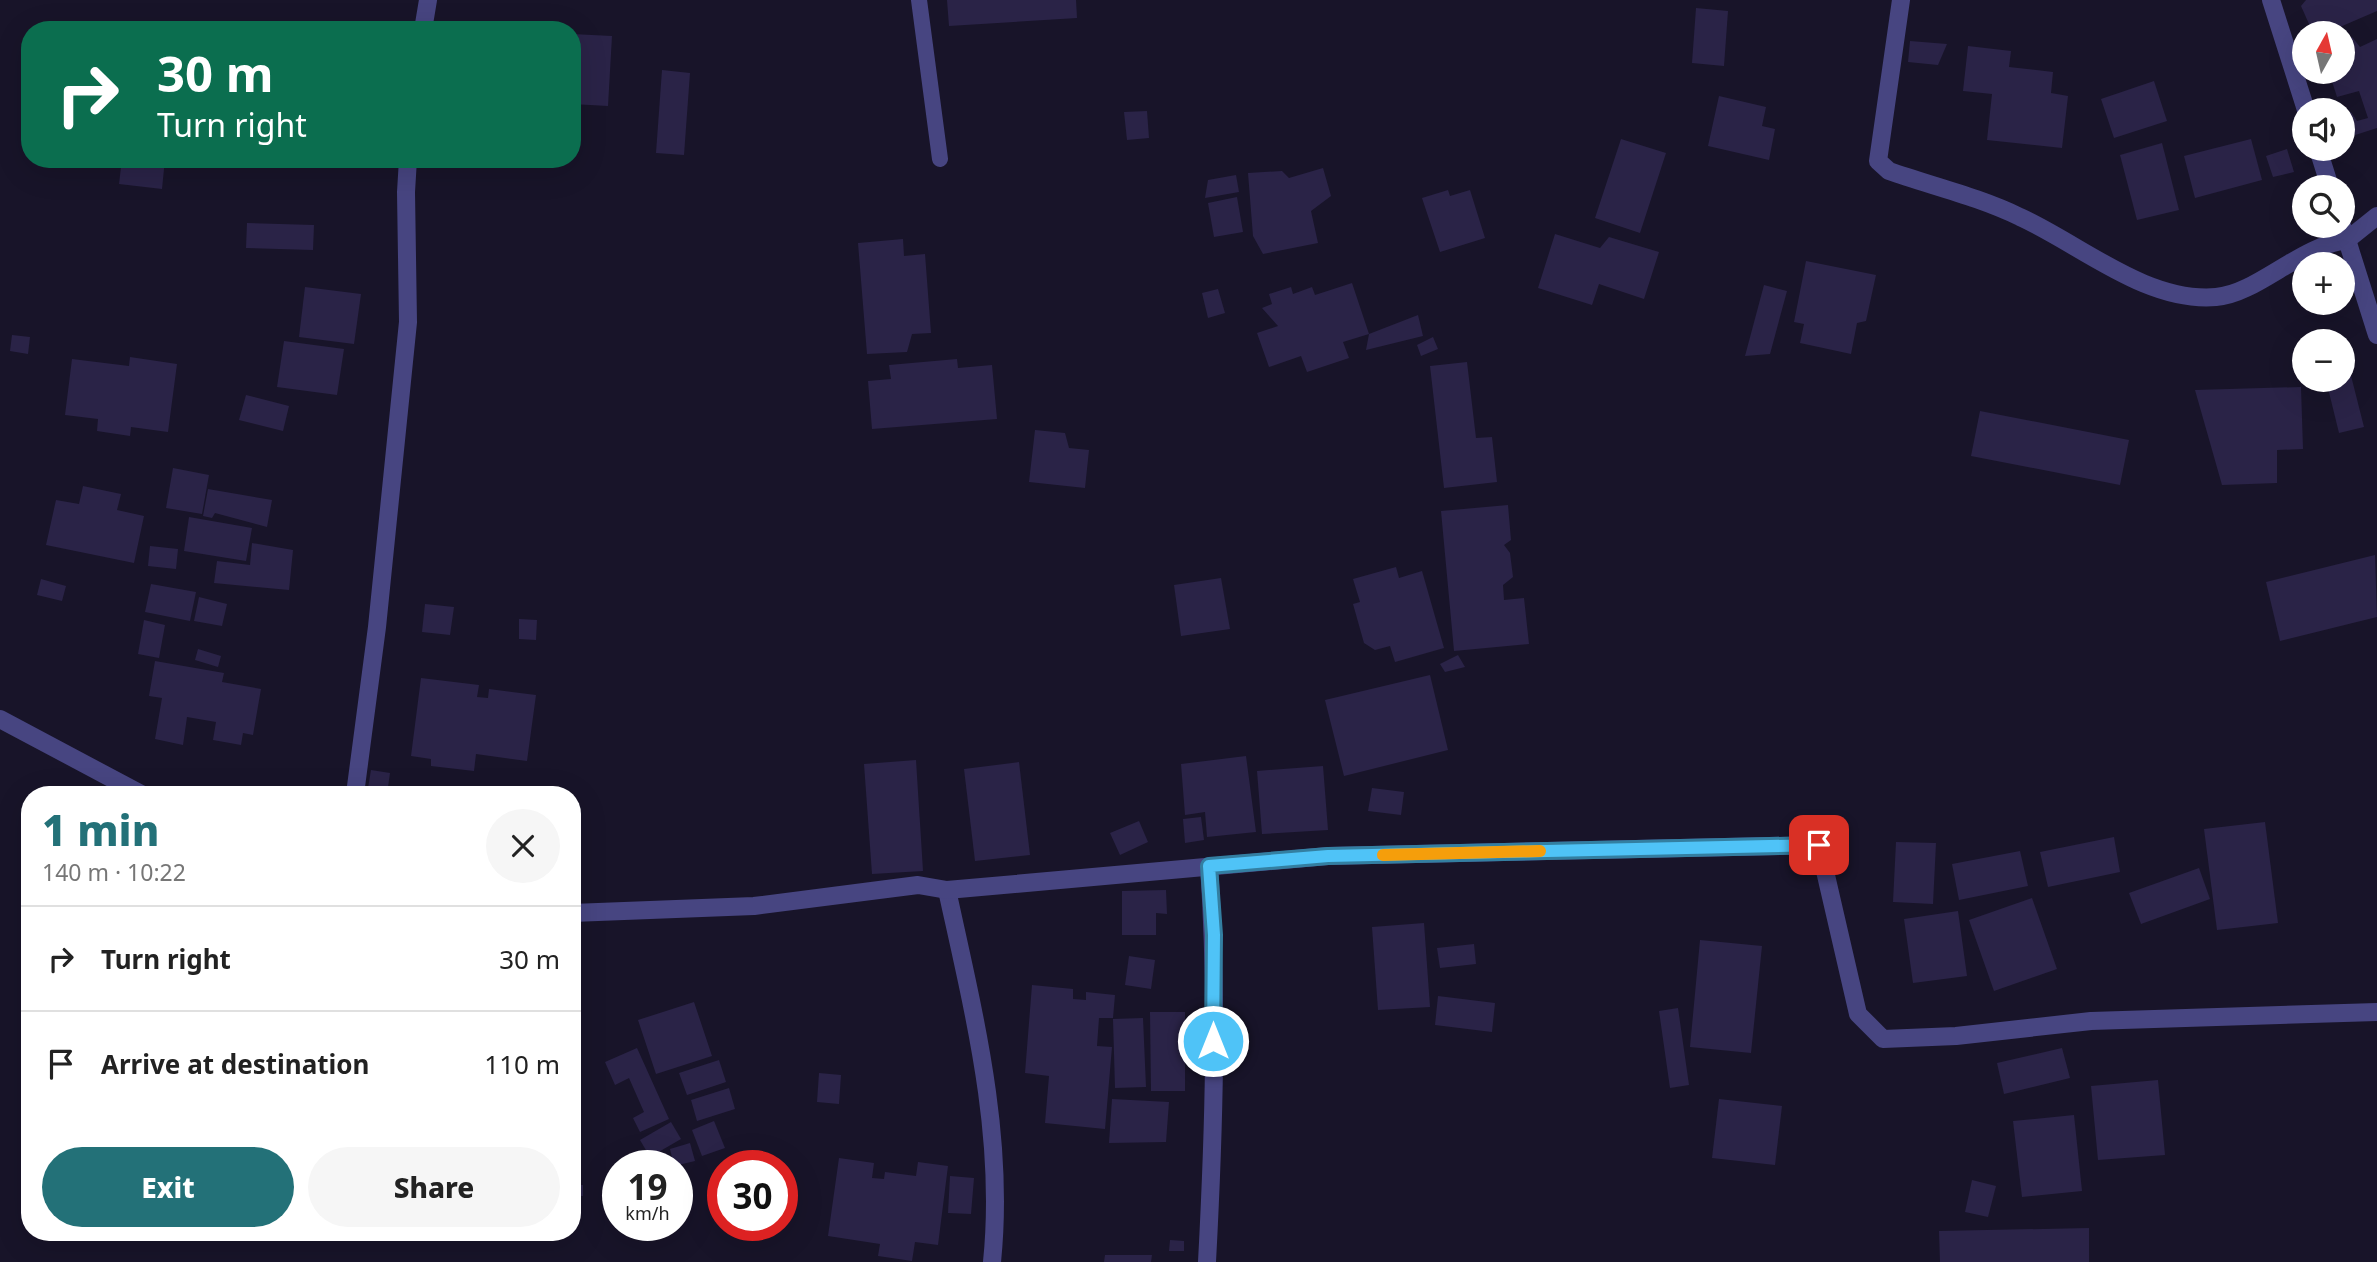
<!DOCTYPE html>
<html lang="en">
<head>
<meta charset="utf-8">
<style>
  body { margin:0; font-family:"Noto Sans",sans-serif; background:#f6f6f6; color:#222; height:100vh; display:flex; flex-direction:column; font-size:26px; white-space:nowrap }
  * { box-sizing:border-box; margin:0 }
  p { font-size:23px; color:#767676 }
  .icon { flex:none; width:38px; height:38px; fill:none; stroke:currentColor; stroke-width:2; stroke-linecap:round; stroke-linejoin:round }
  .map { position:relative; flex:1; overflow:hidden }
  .side { position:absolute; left:21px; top:786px; width:560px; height:455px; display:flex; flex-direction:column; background:#fff; border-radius:28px; box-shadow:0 7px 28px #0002 }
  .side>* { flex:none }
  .banner { position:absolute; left:21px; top:21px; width:560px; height:147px; border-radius:28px; box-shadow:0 7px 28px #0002; background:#0b6e4f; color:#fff; overflow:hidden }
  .needle { width:46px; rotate:8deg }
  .controls { position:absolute; left:2292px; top:21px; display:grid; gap:14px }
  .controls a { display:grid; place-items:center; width:63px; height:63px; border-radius:50%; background:#fff; box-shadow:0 7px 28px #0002; font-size:35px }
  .speed { position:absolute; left:602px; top:1150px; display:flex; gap:14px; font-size:35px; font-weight:700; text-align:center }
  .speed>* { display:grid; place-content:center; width:91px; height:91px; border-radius:50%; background:#fff; box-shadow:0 7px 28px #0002; line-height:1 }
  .speed small { font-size:18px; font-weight:400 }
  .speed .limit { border:10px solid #d22; background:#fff; color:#111 }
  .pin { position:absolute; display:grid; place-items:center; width:60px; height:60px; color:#fff; margin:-30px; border-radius:14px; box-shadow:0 4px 10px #0006 }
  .me { position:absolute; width:77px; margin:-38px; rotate:0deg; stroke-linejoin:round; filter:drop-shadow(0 0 5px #0008) }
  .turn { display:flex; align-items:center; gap:24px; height:147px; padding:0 21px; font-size:32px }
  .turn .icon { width:91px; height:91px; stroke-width:2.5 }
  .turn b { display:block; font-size:49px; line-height:60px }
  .round { display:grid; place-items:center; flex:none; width:74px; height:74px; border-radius:37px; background:#f6f6f6 }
  .head { display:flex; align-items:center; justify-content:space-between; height:119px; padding:0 21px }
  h1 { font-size:42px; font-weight:800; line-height:52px; color:#237178 }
  .primary-button { display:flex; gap:14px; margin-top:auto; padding:14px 21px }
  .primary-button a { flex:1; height:80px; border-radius:42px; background:#237178; color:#fff; font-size:28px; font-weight:800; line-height:80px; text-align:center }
  .primary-button a+a { background:#f6f6f6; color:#222 }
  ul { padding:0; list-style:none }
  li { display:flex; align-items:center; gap:21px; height:105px; padding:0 21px; border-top:2px solid #e0e0e0 }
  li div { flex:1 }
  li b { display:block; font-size:26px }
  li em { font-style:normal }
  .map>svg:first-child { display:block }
</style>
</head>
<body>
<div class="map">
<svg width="2377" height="1262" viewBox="0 0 2377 1262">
  <rect width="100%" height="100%" fill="#181429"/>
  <g fill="#2a2347">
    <path d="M 947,0 L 1076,0 L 1077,18 L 949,26 Z"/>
    <path d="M 2306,0 L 2377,0 L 2377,11 L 2326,33 L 2313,33 L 2301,6 Z"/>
    <path d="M 1696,8 L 1728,11 L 1724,66 L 1692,63 Z"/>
    <path d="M 572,34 L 612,36 L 608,106 L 572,104 Z"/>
    <path d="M 2352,37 L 2360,47 L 2377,39 L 2377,128 L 2346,138 L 2343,115 L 2351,112 L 2357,121 L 2368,118 L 2359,91 L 2337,97 L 2329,72 L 2343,72 L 2343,40 Z"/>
    <path d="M 1910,41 L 1947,44 L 1938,65 L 1908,62 Z"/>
    <path d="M 1968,46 L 2011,51 L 2009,67 L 2053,72 L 2051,93 L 2068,96 L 2062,148 L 1987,140 L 1992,94 L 1963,91 Z"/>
    <path d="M 662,70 L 690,73 L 684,155 L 656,153 Z"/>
    <path d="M 2154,81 L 2167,121 L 2114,138 L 2101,99 Z"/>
    <path d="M 1719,96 L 1766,107 L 1762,126 L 1775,129 L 1769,160 L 1708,146 Z"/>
    <path d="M 1147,111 L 1149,138 L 1127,140 L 1124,112 Z"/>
    <path d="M 1621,139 L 1666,153 L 1640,233 L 1595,218 Z"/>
    <path d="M 2251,139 L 2262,180 L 2195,198 L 2184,156 Z"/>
    <path d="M 2162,143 L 2179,210 L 2137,220 L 2120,155 Z"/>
    <path d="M 2287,149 L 2294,172 L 2273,177 L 2266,156 Z"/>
    <path d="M 122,159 L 165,159 L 162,189 L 119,184 Z"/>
    <path d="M 1323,168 L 1331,196 L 1311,211 L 1318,243 L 1263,254 L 1253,236 L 1248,173 L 1282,171 L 1289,178 Z"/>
    <path d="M 1236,175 L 1239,192 L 1205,198 L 1208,180 Z"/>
    <path d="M 1448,190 L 1450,196 L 1470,190 L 1485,238 L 1440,252 L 1422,198 Z"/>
    <path d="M 1237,197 L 1243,232 L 1214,237 L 1208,203 Z"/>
    <path d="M 247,223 L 314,225 L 313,250 L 246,248 Z"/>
    <path d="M 1555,234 L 1600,248 L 1609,237 L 1659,252 L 1644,299 L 1599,284 L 1592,305 L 1538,288 Z"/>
    <path d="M 903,239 L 904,256 L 925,254 L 931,333 L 912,334 L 907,352 L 867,354 L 858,243 Z"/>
    <path d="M 1806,261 L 1876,275 L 1866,321 L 1857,323 L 1851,354 L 1800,343 L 1804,324 L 1794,322 Z"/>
    <path d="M 1352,283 L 1369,334 L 1418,315 L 1423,336 L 1366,350 L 1369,334 L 1343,342 L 1349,358 L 1307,372 L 1301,356 L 1269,367 L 1257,333 L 1278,326 L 1262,308 L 1272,304 L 1269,294 L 1291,287 L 1293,294 L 1312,287 L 1315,295 Z"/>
    <path d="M 1764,285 L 1787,291 L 1770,354 L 1745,356 Z"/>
    <path d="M 305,287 L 361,294 L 354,344 L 299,337 Z"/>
    <path d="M 1218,289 L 1225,313 L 1208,318 L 1202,293 Z"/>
    <path d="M 12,335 L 30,337 L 28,354 L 10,351 Z"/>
    <path d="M 1433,337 L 1438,349 L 1421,356 L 1417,345 Z"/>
    <path d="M 284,341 L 344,349 L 337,395 L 277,387 Z"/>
    <path d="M 2344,348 L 2364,427 L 2339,433 L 2326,380 L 2343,380 Z"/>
    <path d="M 130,357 L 177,364 L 168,432 L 131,427 L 130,436 L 97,431 L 98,419 L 65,415 L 72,359 L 129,366 Z"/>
    <path d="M 957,359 L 958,368 L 992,365 L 997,419 L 872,429 L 868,381 L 891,379 L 889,365 Z"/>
    <path d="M 1467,362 L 1476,438 L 1492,437 L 1497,482 L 1444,488 L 1430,366 Z"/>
    <path d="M 2301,387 L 2303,449 L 2277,450 L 2277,483 L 2222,485 L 2195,390 Z"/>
    <path d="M 246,395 L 289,406 L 283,431 L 239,420 Z"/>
    <path d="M 1980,411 L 2129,440 L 2120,485 L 1971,456 Z"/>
    <path d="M 1035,430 L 1065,433 L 1069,448 L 1089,450 L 1085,488 L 1029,482 Z"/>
    <path d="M 173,468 L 209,475 L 202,514 L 166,508 Z"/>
    <path d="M 83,486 L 121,494 L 117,510 L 144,516 L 134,563 L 46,545 L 56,500 L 79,504 Z"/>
    <path d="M 208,489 L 272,500 L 267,527 L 215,513 L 212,518 L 203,516 Z"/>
    <path d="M 1508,505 L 1511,540 L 1504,545 L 1510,553 L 1513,577 L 1503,585 L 1504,600 L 1524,598 L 1529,644 L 1454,651 L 1441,511 Z"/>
    <path d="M 189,517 L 252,528 L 246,561 L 184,551 Z"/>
    <path d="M 252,543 L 293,550 L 289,590 L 214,583 L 217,561 L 250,565 Z"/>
    <path d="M 150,546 L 178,549 L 176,569 L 148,566 Z"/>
    <path d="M 2375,555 L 2377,617 L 2280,641 L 2266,582 Z"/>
    <path d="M 1396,567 L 1399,578 L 1422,571 L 1444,648 L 1395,662 L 1390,646 L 1375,650 L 1364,643 L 1353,604 L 1360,602 L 1353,579 Z"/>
    <path d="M 1221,578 L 1230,629 L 1181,636 L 1174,585 Z"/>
    <path d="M 41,579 L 66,586 L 62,601 L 37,595 Z"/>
    <path d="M 151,584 L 196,592 L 190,621 L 145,612 Z"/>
    <path d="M 199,597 L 227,604 L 222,626 L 194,621 Z"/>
    <path d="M 425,604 L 454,607 L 450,635 L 422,632 Z"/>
    <path d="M 519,619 L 537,620 L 536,640 L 519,639 Z"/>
    <path d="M 144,620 L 165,625 L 159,658 L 138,654 Z"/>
    <path d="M 198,649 L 221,656 L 218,667 L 195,660 Z"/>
    <path d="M 1458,655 L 1465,667 L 1445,672 L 1440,664 Z"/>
    <path d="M 155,661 L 224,673 L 222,682 L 261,689 L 253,735 L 243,733 L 241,745 L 213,740 L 216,722 L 187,717 L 183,745 L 155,739 L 162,698 L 149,696 Z"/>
    <path d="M 1430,675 L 1448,750 L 1344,776 L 1325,700 Z"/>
    <path d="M 421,678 L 479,685 L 477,697 L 488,698 L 489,689 L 536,695 L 527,761 L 476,754 L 474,771 L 431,766 L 431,759 L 411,756 Z"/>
    <path d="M 1246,756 L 1256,832 L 1207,837 L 1205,812 L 1185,815 L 1181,764 Z"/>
    <path d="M 916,760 L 923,871 L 872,874 L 864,764 Z"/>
    <path d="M 1019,762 L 1030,855 L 975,861 L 964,769 Z"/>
    <path d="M 1323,766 L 1328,830 L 1262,834 L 1257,771 Z"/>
    <path d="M 371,770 L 390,773 L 387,794 L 367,794 Z"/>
    <path d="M 1372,788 L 1404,792 L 1401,815 L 1368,811 Z"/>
    <path d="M 1201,817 L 1204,840 L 1185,843 L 1183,819 Z"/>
    <path d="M 1139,821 L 1148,842 L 1120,855 L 1110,833 Z"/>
    <path d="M 2265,822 L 2278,923 L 2217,930 L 2204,829 Z"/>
    <path d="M 2114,837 L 2120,872 L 2048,887 L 2040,852 Z"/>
    <path d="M 1896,842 L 1936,843 L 1933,904 L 1893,902 Z"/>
    <path d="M 2020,851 L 2028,886 L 1959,900 L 1952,864 Z"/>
    <path d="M 2199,868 L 2210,899 L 2141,924 L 2129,893 Z"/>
    <path d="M 1166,890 L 1167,914 L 1156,913 L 1156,935 L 1122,935 L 1122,891 Z"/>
    <path d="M 2032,898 L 2057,969 L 1994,991 L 1969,920 Z"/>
    <path d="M 1958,911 L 1967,976 L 1913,983 L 1904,919 Z"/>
    <path d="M 1424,923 L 1430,1007 L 1378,1010 L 1372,927 Z"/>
    <path d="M 1700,940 L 1762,946 L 1751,1053 L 1690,1047 Z"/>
    <path d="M 1474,944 L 1476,964 L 1440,968 L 1437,948 Z"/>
    <path d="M 1129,956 L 1155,960 L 1151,989 L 1125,985 Z"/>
    <path d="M 1032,985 L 1073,989 L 1073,999 L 1086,1000 L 1086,992 L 1115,995 L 1113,1018 L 1099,1018 L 1097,1046 L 1112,1047 L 1105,1129 L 1045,1123 L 1049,1076 L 1025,1073 Z"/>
    <path d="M 1438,996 L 1495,1003 L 1492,1032 L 1435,1025 Z"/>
    <path d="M 694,1002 L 712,1056 L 656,1074 L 638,1020 Z"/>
    <path d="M 1678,1008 L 1689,1085 L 1670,1088 L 1659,1011 Z"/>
    <path d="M 1150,1012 L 1185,1012 L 1185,1091 L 1151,1091 Z"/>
    <path d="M 1143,1018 L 1146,1087 L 1115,1088 L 1113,1019 Z"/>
    <path d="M 637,1048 L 669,1119 L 640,1132 L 633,1118 L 644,1112 L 629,1078 L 615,1085 L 605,1062 Z"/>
    <path d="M 2062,1048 L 2070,1078 L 2004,1094 L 1997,1063 Z"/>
    <path d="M 719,1060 L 726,1082 L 687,1095 L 679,1073 Z"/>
    <path d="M 819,1073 L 841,1075 L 839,1104 L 817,1102 Z"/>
    <path d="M 2158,1080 L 2165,1155 L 2098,1160 L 2091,1086 Z"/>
    <path d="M 729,1088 L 735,1109 L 697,1121 L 691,1100 Z"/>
    <path d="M 572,1099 L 576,1099 L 574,1118 L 572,1118 Z"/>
    <path d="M 1112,1099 L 1169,1102 L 1166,1142 L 1109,1143 Z"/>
    <path d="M 1719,1099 L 1782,1106 L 1775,1165 L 1712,1158 Z"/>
    <path d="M 2074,1115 L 2082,1191 L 2022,1197 L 2013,1121 Z"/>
    <path d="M 714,1121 L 725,1148 L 702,1156 L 692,1130 Z"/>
    <path d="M 671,1122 L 681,1139 L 650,1157 L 640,1140 Z"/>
    <path d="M 690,1143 L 695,1161 L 674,1166 L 670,1149 Z"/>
    <path d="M 839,1158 L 874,1163 L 872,1178 L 884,1179 L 885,1172 L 916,1176 L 918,1162 L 948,1166 L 938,1245 L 915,1242 L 912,1261 L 878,1256 L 880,1244 L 828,1236 Z"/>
    <path d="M 950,1176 L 974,1178 L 971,1214 L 948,1213 Z"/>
    <path d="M 1972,1180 L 1996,1186 L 1988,1217 L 1965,1212 Z"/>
    <path d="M 574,1185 L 583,1185 L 583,1196 L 573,1196 Z"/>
    <path d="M 2089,1228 L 2089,1262 L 1940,1262 L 1939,1231 Z"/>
    <path d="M 351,1232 L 378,1232 L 378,1238 L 351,1236 Z"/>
    <path d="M 1170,1240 L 1184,1241 L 1184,1251 L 1169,1251 Z"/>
    <path d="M 1105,1255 L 1152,1255 L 1151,1262 L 1104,1262 Z"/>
  </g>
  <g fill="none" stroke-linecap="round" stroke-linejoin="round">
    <path stroke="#474581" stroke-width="16" d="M 919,0 L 940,159"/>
    <g stroke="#474581" stroke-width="18">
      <path d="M 1901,0 L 1878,161 L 1889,171 C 1932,186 1979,197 2020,217 C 2080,244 2146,303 2216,297 C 2257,294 2301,245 2347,240 L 2377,335"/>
      <path d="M 2271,0 L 2306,110"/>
      <path d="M 423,30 L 428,0"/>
      <path d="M 2318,149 L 2330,187"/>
      <path d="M 2342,226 L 2347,240 L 2377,216"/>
      <path d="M 0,719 L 141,794"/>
      <path d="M 355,794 L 377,627 L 408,322 L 406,192 L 408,159"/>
      <path d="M 947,890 C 974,1014 1005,1135 992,1262"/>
      <path d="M 572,913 L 754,906 L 918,885 L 947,890 L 1328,856 L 1819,845 L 1858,1014 L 1883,1039 L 1956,1036 L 2091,1021 L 2377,1012"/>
      <path d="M 1207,1262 C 1214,1130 1218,998 1209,866"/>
    </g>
  </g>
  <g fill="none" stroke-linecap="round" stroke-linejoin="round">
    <defs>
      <path id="route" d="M 1213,1041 L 1214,935 L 1209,866 L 1328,856 L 1819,845"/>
    </defs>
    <use href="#route" stroke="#337fa1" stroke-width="18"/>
    <use href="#route" stroke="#4fc3f7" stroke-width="12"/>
    <path stroke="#f59e0b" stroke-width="12" d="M 1383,855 L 1540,851"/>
  </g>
</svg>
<div class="controls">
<a><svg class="needle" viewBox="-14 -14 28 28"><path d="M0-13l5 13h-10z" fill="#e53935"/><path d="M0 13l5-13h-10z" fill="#767676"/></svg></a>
<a><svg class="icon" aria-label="sound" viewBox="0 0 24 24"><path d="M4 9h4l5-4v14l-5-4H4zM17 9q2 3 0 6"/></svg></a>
<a><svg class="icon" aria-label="search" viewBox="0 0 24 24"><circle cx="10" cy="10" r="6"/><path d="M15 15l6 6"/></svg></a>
<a>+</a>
<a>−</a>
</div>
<div class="speed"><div>19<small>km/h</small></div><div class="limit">30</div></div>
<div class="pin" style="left:1819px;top:845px;background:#d93025"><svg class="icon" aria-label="arrive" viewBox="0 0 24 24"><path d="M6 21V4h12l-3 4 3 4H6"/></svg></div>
<svg class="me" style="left:1213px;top:1041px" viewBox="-20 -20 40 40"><circle r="17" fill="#4fc3f7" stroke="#fff" stroke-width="3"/><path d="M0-11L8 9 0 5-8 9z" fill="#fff"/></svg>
<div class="banner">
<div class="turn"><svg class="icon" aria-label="right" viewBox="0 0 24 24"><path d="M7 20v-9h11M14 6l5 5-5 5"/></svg><div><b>30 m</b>Turn right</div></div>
</div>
<section class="side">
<div class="head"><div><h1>1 min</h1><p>140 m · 10:22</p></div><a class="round"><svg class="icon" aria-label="close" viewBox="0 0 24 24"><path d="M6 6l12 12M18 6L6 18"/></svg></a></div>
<ul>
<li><svg class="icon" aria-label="right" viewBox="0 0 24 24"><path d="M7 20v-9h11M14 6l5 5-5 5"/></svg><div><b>Turn right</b></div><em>30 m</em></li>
<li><svg class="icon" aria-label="arrive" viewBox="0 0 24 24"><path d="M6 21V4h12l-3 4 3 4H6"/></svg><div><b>Arrive at destination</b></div><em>110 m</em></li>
</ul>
<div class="primary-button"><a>Exit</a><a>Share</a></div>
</section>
</div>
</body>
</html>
